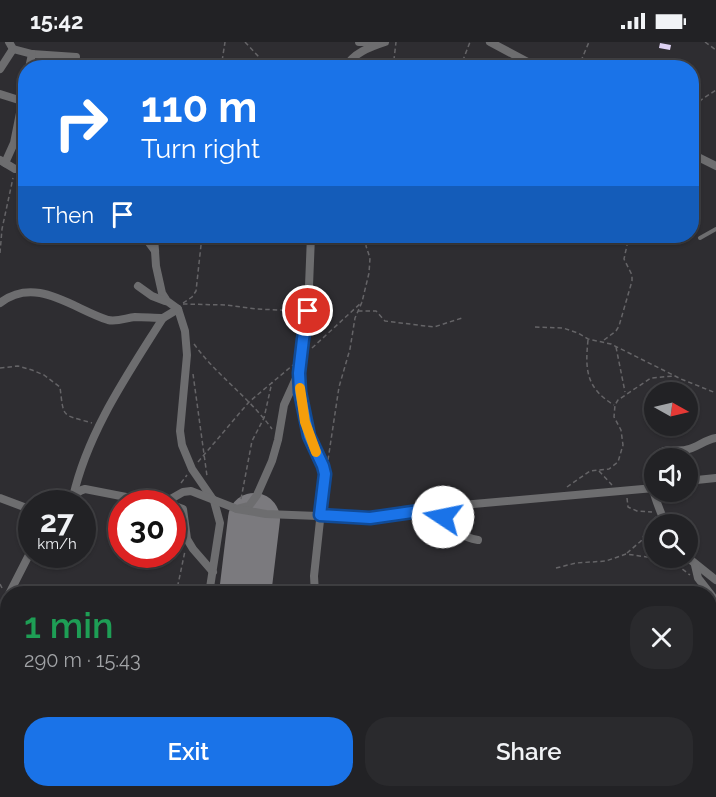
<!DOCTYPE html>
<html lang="en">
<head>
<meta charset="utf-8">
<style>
  body { margin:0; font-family:Raleway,sans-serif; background:#2a2a2d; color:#f1f3f6; height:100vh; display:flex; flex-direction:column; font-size:22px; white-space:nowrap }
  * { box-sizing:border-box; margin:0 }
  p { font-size:20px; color:#a2a4a7 }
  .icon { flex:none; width:33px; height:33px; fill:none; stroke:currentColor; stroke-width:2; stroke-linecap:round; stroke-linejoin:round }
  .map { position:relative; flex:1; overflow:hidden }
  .drawer { position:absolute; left:0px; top:544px; width:717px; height:212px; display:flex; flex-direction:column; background:#222225; border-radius:24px 24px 0 0; box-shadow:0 2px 4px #0004,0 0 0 2px #3f3f42 }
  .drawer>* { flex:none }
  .banner { position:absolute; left:18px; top:18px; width:681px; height:183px; border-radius:24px; box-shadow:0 2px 4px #0004,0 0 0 2px #3f3f42; background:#1a73e8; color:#fff; overflow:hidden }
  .needle { width:39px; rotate:98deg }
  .tools { position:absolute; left:644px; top:340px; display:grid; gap:12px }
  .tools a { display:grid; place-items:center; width:54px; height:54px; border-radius:50%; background:#222225; box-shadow:0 2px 4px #0004,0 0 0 2px #3f3f42; font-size:30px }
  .speed { position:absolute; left:18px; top:448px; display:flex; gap:12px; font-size:30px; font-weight:700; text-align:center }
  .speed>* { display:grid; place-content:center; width:78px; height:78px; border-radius:50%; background:#222225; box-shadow:0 2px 4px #0004,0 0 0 2px #3f3f42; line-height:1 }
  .speed small { font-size:15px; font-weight:400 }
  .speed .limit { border:9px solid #d22; background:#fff; color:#111 }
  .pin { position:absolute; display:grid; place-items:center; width:51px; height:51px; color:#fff; margin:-26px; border:3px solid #fff; border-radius:50%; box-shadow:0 2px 6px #0007 }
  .me { position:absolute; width:66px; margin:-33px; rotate:281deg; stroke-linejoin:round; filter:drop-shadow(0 0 4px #0008) }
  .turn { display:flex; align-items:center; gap:21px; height:126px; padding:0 24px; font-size:27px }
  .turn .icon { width:78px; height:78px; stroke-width:2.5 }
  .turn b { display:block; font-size:42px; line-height:51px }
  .then { display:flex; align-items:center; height:57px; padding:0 24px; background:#0003; gap:12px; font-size:22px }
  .round { display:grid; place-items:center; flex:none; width:63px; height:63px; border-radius:24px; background:#2a2a2d }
  .overview { display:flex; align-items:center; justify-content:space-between; height:102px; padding:0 24px }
  h1 { font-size:36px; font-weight:600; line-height:45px; color:#1e9e55 }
  .cta { display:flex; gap:12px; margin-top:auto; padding:12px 24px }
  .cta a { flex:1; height:69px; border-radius:24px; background:#1a73e8; color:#fff; font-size:24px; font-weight:600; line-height:69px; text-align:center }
  .cta a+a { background:#2a2a2d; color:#f1f3f6 }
  .status { display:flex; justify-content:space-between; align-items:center; height:42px; padding:0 30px; background:#222225; direction:ltr }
  .status svg { height:16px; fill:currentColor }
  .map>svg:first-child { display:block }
</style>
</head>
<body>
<div class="status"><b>15:42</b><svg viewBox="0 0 49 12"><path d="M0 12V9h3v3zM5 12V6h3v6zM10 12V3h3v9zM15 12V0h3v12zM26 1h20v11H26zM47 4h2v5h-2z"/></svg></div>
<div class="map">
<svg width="716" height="755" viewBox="0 0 716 755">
  <rect width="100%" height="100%" fill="#2e2d31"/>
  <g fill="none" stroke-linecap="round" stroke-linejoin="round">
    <g stroke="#7b7a7e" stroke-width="52">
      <path d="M 245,552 L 254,477"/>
      <path d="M 218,755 L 219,748"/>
    </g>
  </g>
  <path fill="#dfd3f4" d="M 660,1 L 671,3 L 670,8 L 659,6 Z"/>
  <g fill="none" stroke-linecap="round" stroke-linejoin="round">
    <g stroke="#656467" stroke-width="1.5" stroke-dasharray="4.5 3" stroke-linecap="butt">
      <path d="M 245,0 L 269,26"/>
      <path d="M 705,0 L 716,8"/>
      <path d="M 221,26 L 225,0"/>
      <path d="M 393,26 L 396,0"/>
      <path d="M 460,26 L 470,0"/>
      <path d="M 578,26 L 589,0"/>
      <path d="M 692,73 L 701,58 L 716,48"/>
      <path d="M 0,211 L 2,187 L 13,136"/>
      <path d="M 183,261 L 192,255 L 196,249 L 202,194"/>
      <path d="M 183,262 L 226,263 L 256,267 L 301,269"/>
      <path d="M 358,269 L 376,269 L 385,279 L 434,285 L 462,276"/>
      <path d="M 535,285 L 563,286 L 578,291 L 588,297 L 611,302 L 681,337 L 716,351"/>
      <path d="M 588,298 C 585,328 586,346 614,363"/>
      <path d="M 604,298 L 616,289 L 619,284 L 632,239 L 632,233 L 624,217 L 629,194"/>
      <path d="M 194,302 C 217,334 249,355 272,387"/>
      <path d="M 616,305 L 625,350"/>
      <path d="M 312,306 L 362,260"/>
      <path d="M 0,326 L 18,324 L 32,328 L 44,333 L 60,345 C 64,377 61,372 92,381"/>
      <path d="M 193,332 L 207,434"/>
      <path d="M 328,418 L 339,345 L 350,307 L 355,276 L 362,260 L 369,231 L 370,216 L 366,204 L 367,194"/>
      <path d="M 198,420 L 249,360 L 293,323"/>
      <path d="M 599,429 L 612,443"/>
      <path d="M 181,441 L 187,433"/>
      <path d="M 567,445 L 590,429 L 609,427 L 618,420 L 623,403 L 621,388 L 614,375 L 615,363 L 618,358 L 651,336 L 674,334"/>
      <path d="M 627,456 L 628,465 L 637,469 L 652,470"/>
      <path d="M 241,457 L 252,399 L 264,376 L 272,340"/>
      <path d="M 627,511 L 641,499 L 649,484 L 656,475"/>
      <path d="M 655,516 L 677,523 L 690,533"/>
      <path d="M 556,526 L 576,521 L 606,519 L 626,512 L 654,516"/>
      <path d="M 0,542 L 3,548"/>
      <path d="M 176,552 L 185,509"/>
      <path d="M 0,704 L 8,706"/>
      <path d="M 151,748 L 153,755"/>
      <path d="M 254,748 L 255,755"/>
      <path d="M 567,748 L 617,755"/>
      <path d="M 0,753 L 8,741"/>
      <path d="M 179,755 L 181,748"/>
      <path d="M 637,755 L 642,752"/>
    </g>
    <g stroke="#6d6d6f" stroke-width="4">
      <path d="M 700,196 L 716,187"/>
      <path d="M 0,607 L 8,605"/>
    </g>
    <g stroke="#6d6d6f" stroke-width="8">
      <path d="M 9,0 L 13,7 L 32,12 L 76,15"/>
      <path d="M 359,0 L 371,0"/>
      <path d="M 490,0 L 539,26"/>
      <path d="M 29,26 L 32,12"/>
      <path d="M 345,26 C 353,11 370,5 385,0"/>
      <path d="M 0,27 L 13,7"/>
      <path d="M 0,52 L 22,59"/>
      <path d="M 692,112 L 716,124"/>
      <path d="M 0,118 L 15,127 L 26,127"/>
      <path d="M 5,121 L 14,101 L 26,41"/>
      <path d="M 144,194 L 155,209"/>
      <path d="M 154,194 L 156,224 L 162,251 L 167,259 L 178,267 L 185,289 L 187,313 L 180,389 L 182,403 L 192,427 L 214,459 L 220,481 L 209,552"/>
      <path d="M 311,194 L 308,269 L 299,331 L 300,350 L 305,380 L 325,432 L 314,534 L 315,552"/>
      <path d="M 138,244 L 152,254 L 165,259"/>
      <path d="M 0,261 C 36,233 73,267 108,278 C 117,280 126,276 135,275 C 145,275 154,276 163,276"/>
      <path d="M 654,417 C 664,402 676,412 689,407 C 699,404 705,398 716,396"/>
      <path d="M 654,418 C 647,442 657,461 666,483"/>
      <path d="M 687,439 L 716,436"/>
      <path d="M 73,455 C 88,389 128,332 163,276 L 178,267"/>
      <path d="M 0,456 L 32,468"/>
      <path d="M 71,462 C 73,454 77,449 85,447 L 162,462 L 183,450 L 191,449 L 237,467 L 249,464 L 257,453 L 272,419 L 278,398 L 284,363 L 298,332"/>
      <path d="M 172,463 L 183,467 L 187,497 L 193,507 L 213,530"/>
      <path d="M 237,467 L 266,472 L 370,476 L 451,464 L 654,446"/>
      <path d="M 433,467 C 450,480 454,494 478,498"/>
      <path d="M 687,515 L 716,538"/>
      <path d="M 695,523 L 698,536 L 716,559"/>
      <path d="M 9,552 L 32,507"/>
      <path d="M 0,574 L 8,556"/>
      <path d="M 710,644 L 716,652"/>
      <path d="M 534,748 L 536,755"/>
      <path d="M 649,748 L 650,755"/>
      <path d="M 84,755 L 88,748"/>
      <path d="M 318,755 L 318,748"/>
    </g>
  </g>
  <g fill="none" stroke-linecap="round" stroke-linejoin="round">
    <defs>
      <path id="route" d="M 308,269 L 303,297 L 299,331 L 300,350 L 309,394 L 323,424 L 325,432 L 320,473 L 370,476 L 433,467 L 443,475"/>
    </defs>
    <use href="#route" stroke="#114b97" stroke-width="15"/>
    <use href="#route" stroke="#1a73e8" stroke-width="10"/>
    <path stroke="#f59e0b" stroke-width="10" d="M 300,346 L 305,380 L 316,410"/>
  </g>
</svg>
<div class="tools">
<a><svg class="needle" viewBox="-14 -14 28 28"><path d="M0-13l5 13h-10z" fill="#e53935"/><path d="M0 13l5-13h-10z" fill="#a2a4a7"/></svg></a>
<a><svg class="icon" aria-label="sound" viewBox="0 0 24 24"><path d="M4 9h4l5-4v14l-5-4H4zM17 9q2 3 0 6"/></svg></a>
<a><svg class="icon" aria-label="search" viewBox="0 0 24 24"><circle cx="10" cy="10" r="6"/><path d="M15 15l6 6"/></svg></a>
</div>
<div class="speed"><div>27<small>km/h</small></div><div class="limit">30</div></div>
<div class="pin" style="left:308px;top:269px;background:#d93025"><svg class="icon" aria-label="arrive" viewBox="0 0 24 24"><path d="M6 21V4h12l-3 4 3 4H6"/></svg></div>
<svg class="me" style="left:443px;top:475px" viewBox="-20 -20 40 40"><circle r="19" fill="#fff"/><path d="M0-13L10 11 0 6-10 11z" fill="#1a73e8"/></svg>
<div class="banner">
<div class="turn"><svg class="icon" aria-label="right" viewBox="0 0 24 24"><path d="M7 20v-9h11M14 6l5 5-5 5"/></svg><div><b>110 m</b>Turn right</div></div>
<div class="then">Then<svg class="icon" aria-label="arrive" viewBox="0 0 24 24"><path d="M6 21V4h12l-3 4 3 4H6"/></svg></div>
</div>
<section class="drawer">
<div class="overview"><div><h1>1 min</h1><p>290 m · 15:43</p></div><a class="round"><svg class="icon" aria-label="close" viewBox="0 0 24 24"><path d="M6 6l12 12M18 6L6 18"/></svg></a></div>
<div class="cta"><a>Exit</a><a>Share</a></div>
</section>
</div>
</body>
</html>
